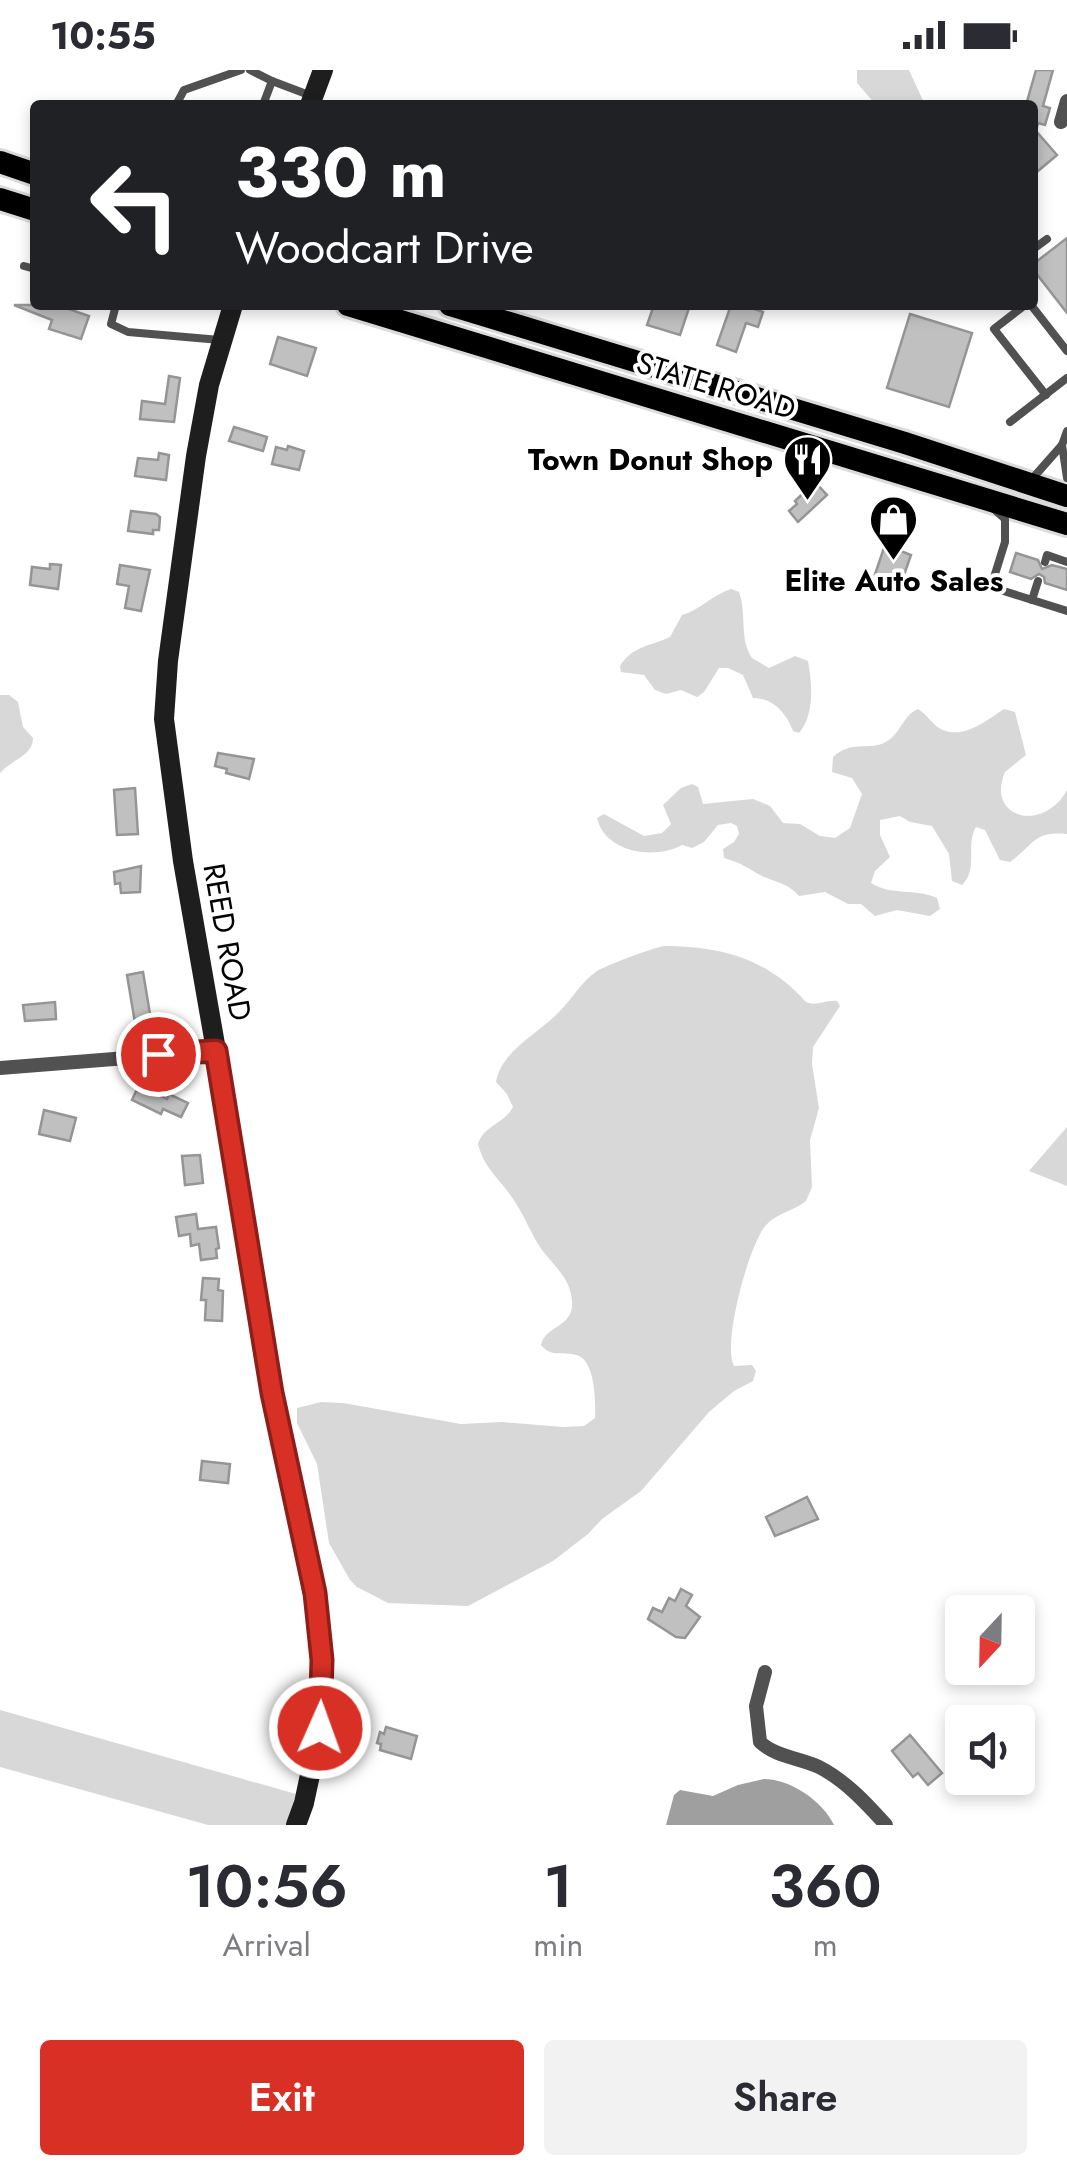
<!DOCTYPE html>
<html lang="en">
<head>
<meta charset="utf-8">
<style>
  body { margin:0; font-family:Jost,sans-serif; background:#f2f2f3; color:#2b2b33; height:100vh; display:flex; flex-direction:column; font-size:38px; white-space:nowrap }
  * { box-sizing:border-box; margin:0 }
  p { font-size:32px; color:#7c7c81 }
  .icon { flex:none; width:55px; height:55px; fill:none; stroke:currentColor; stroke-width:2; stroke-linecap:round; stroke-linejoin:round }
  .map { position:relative; height:1755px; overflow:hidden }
  .drawer { display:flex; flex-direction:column; background:#fff; flex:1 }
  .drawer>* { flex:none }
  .hud { position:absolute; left:30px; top:30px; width:1008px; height:210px; border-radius:10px; box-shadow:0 5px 15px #0003; background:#202124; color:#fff; overflow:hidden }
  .needle { width:65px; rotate:202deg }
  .controls { position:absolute; left:945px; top:1525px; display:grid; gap:20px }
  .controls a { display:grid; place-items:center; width:90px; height:90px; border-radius:10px; background:#fff; box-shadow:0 5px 15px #0003; font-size:50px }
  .pin { position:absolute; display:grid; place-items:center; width:85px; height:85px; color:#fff; margin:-42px; border:5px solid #fff; border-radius:50%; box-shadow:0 2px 10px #0007 }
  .me { position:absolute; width:110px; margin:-55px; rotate:2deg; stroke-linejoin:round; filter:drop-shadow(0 0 8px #0008) }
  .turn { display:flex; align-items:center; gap:35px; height:210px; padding:0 40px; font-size:45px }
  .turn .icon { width:130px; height:130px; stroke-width:2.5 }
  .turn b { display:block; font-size:70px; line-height:85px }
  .eta { display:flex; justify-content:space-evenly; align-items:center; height:170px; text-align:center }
  .eta b { font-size:60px; font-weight:600; line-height:70px }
  .action { display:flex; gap:20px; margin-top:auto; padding:20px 40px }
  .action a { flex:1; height:115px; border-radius:10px; background:#d93025; color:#fff; font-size:40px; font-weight:600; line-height:115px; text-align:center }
  .action a+a { background:#f2f2f3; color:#2b2b33 }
  .status { display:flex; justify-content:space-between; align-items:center; height:70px; padding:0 50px; background:#fff; direction:ltr }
  .status svg { height:28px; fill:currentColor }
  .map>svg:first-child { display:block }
</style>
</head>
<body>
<div class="status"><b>10:55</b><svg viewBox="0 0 49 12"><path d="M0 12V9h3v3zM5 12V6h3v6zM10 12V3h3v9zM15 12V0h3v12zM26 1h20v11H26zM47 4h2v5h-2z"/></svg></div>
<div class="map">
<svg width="1067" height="1755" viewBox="0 0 1067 1755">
  <rect width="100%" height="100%" fill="#fff"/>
  <g fill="#d8d8d8">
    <path d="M 857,0 L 909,0 L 925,35 L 876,35 L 857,13 Z"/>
    <path d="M 731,519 L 739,522 C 747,544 739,569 752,588 L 769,598 L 795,586 L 808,591 C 812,614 815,644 799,663 L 793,661 C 786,643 774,628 753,628 L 743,605 L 728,598 L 719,598 L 704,622 L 697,627 L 681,620 L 666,624 L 655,620 L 644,605 L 621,602 L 620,596 C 632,576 651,576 670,567 L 682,545 C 700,540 712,525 731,519 Z"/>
    <path d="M 0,625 L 9,625 L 18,632 L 23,657 L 33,668 C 33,686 11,690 0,703 Z"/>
    <path d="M 918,639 C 928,645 933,656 943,660 C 965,669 987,650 1004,639 L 1015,642 L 1026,685 L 1005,702 C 985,749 1044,763 1067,720 L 1067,764 C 1033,761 1034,775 1010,792 L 1000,790 L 985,760 L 976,757 C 965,776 979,798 962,815 L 952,811 L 949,784 L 932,756 L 910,752 L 900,746 L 880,750 L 880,765 L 890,787 L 875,801 L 871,813 C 891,826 915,818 937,828 L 940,839 L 930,846 L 897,840 L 875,846 L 861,834 L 848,834 L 825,822 L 799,826 C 788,813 777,813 762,806 C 747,798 742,793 724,788 L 723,779 L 734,772 L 739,764 L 737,756 L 731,753 L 718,755 L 704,772 L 692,778 L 682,775 C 655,790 605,783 597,748 L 604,744 L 644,766 L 662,763 L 671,754 L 663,735 L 681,718 L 692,714 L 698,717 L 703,734 L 753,729 L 770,736 L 783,753 L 800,754 L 820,766 L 835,768 L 850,758 L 862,724 L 852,708 L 832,702 L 833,687 C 854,668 871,683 889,670 C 901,661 904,645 918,639 Z"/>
    <path d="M 664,876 C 721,876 768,889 806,932 C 816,937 826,929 837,931 L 840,936 L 813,977 L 812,994 L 819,1038 L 810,1070 L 812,1117 L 806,1131 C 794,1141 777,1143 766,1155 C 749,1174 722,1274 734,1296 L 752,1295 L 756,1301 L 753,1311 L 734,1321 L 709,1342 L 641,1421 L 602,1449 L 588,1464 L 553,1491 L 468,1536 L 388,1533 L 357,1517 L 350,1510 L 329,1473 L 317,1394 L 297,1353 L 297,1338 L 321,1332 L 343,1333 L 461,1354 L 502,1352 L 563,1357 L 584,1356 L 595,1348 C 596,1333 595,1293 579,1286 C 565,1280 552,1289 541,1275 C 545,1256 572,1257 572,1235 C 573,1211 555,1197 542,1180 C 532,1166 525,1147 515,1132 C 501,1109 485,1101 478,1074 C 484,1055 504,1054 513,1037 L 507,1024 L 496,1012 C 501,981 539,963 559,942 C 572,929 581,912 597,901 C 607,895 652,878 664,876 Z"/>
    <path d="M 1067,1057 L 1067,1116 L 1029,1101 Z"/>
    <path d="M 0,1640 L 296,1724 L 286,1755 L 208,1755 L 0,1697 Z"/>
  </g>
  <path fill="#9f9f9f" d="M 764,1709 C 790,1709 823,1731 834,1755 L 666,1755 L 674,1725 L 680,1720 L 713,1726 L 738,1715 Z"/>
  <g fill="#c0c0c0" stroke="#959595" stroke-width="2.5">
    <path d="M 1036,0 L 1053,0 L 1043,36 L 1050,38 L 1045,55 L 1038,53 L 1036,61 L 1057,85 L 1032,106 L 1032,35 L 1026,35 Z"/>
    <path d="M 1067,168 L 1067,243 L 1032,198 L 1032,195 Z"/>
    <path d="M 14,235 L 57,235 L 89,246 L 81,269 L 49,259 L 52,250 Z"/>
    <path d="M 654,235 L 690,235 L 680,265 L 647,255 Z"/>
    <path d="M 731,235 L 752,235 L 751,238 L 763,242 L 758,257 L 746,253 L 736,282 L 717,275 Z"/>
    <path d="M 910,244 L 972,263 L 949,337 L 887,318 Z"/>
    <path d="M 278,267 L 316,278 L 307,306 L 270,294 Z"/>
    <path d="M 169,306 L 180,308 L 174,352 L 140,349 L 142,331 L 165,334 Z"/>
    <path d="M 234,357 L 267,367 L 263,381 L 229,371 Z"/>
    <path d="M 288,376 L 304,381 L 299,400 L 272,394 L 276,377 L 287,380 Z"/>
    <path d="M 159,383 L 169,385 L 166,410 L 135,406 L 138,388 L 158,390 Z"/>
    <path d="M 815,412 L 827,425 L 798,452 L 789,441 L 797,434 L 795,431 Z"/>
    <path d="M 131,441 L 156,444 L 160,447 L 159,460 L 153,460 L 153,464 L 128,461 Z"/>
    <path d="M 885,475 L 911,485 L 898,522 L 872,513 Z"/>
    <path d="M 1016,483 L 1038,490 L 1042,499 L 1052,495 L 1067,499 L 1067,520 L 1045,513 L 1044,507 L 1039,504 L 1031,509 L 1010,502 Z"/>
    <path d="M 50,494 L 61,495 L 58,519 L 30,515 L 32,497 L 50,499 Z"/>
    <path d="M 120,495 L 150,500 L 141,541 L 125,538 L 129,516 L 117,514 Z"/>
    <path d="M 218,683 L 254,689 L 249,709 L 226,703 L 227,699 L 215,696 Z"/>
    <path d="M 135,718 L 138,764 L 117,765 L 114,720 Z"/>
    <path d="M 141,796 L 140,822 L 121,823 L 120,813 L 115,814 L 114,802 Z"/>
    <path d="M 143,902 L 151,950 L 135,953 L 127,905 Z"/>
    <path d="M 55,932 L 56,949 L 25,951 L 23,935 Z"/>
    <path d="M 139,1015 L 167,1029 L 169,1024 L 188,1033 L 181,1047 L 163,1039 L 161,1044 L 132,1030 Z"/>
    <path d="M 44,1040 L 76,1048 L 70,1071 L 39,1064 Z"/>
    <path d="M 200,1085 L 203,1113 L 185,1115 L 182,1086 Z"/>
    <path d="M 196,1144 L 198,1159 L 216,1157 L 219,1178 L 216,1179 L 217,1188 L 201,1190 L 199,1174 L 191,1176 L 190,1164 L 179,1166 L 176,1147 Z"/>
    <path d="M 203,1208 L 219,1209 L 218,1220 L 223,1221 L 222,1251 L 205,1250 L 206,1230 L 201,1230 Z"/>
    <path d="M 202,1391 L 230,1394 L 228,1413 L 200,1410 Z"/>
    <path d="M 807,1427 L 818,1449 L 775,1466 L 766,1447 Z"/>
    <path d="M 681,1519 L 692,1525 L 686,1536 L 700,1547 L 685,1568 L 676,1567 L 648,1549 L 653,1538 L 662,1542 L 669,1528 L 675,1531 Z"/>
    <path d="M 386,1657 L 417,1666 L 411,1689 L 380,1680 L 381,1674 L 377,1673 L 380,1662 L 384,1664 Z"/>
    <path d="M 910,1665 L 942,1703 L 928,1715 L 918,1703 L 913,1707 L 892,1681 Z"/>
  </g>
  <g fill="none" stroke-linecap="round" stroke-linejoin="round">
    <defs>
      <g id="primary">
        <path d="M 0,92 L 35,104"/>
        <path d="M 0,129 L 35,140"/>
        <path d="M 348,235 L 1067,454"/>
        <path d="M 450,235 L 905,373 L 1067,426"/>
      </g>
    </defs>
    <use href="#primary" stroke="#dbdbdb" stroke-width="28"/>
    <g stroke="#515151" stroke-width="8">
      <path d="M 250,0 L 272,11"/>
      <path d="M 176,35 L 184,20 L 241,0"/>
      <path d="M 263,35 L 272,11 L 309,25"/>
      <path d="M 1032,180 L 1047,169"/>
      <path d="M 24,196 L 35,199"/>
      <path d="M 116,235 L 111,254 L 128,262 L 220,270"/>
      <path d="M 1025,235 L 994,259 L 1046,325"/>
      <path d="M 1031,235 L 1067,281"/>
      <path d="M 1010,352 L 1067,308"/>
      <path d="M 1062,375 L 1067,408"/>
      <path d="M 1032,409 L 1062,375 L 1067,361"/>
      <path d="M 994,439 L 1005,449 L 1005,472 L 991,517 L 1067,541"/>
      <path d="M 1045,492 L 1047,485 L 1067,492"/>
      <path d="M 1032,530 L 1038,511"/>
    </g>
    <g stroke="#515151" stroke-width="14">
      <path d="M 1061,52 L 1067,31"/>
      <path d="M 0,998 L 215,981"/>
      <path d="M 765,1602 L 756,1636 L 760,1672 C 776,1687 800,1688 819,1697 C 845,1710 867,1734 886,1755"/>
    </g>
    <g stroke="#1e1e1e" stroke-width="20">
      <path d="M 310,35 L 323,0"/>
      <path d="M 233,235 L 209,315 L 196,386 L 168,591 L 164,649 L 183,791 L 235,1089 L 267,1295 L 320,1559 L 320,1658 L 304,1733 L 296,1755"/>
    </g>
    <use href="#primary" stroke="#000" stroke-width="22"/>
  </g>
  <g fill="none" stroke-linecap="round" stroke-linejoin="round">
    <defs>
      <path id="route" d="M 158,984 L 216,981 L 272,1323 L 315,1523 L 322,1590 L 320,1658"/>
    </defs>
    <use href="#route" stroke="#8d1f18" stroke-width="25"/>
    <use href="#route" stroke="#d93025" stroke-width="18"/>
  </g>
  <defs>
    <symbol id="restaurant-pin" viewBox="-11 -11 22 30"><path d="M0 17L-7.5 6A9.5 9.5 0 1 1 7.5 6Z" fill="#000" stroke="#fff"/><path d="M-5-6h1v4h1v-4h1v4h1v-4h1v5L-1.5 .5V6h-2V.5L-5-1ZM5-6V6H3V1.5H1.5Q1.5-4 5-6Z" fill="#fff"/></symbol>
    <symbol id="shop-pin" viewBox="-11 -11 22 30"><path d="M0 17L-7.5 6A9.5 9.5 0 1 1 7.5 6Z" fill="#000" stroke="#fff"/><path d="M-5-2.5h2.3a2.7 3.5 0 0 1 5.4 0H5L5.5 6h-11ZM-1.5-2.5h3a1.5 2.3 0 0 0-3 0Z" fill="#fff"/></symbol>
  </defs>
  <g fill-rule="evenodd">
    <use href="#restaurant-pin" x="780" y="362" width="55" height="75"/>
    <use href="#shop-pin" x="866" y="422" width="55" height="75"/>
  </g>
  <g text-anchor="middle" stroke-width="8" stroke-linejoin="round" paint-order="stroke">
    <g font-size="30" fill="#000" stroke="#fff">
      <text transform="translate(716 316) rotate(17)" y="10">STATE ROAD</text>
      <text transform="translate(227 872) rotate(80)" y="10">REED ROAD</text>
    </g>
    <g font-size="30" font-weight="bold" fill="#000" stroke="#fff" text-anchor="end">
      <text x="773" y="400">Town Donut Shop</text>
      <text x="894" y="521" text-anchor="middle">Elite Auto Sales</text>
    </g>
  </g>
</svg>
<div class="controls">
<a><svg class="needle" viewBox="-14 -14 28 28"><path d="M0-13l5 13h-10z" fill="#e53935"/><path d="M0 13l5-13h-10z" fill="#7c7c81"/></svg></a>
<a><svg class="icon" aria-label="sound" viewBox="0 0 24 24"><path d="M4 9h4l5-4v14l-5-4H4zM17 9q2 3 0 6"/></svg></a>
</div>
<div class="pin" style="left:158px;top:984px;background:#d93025"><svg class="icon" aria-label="arrive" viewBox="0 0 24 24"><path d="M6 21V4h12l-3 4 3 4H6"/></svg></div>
<svg class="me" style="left:320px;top:1658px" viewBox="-20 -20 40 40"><circle r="17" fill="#d93025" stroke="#fff" stroke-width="3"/><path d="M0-11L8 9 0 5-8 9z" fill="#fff"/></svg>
<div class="hud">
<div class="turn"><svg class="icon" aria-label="left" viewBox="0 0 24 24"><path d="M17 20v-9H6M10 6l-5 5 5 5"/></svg><div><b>330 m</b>Woodcart Drive</div></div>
</div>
</div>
<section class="drawer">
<div class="eta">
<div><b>10:56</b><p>Arrival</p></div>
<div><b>1</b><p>min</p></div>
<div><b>360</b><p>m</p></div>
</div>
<div class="action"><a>Exit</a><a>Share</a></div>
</section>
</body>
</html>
